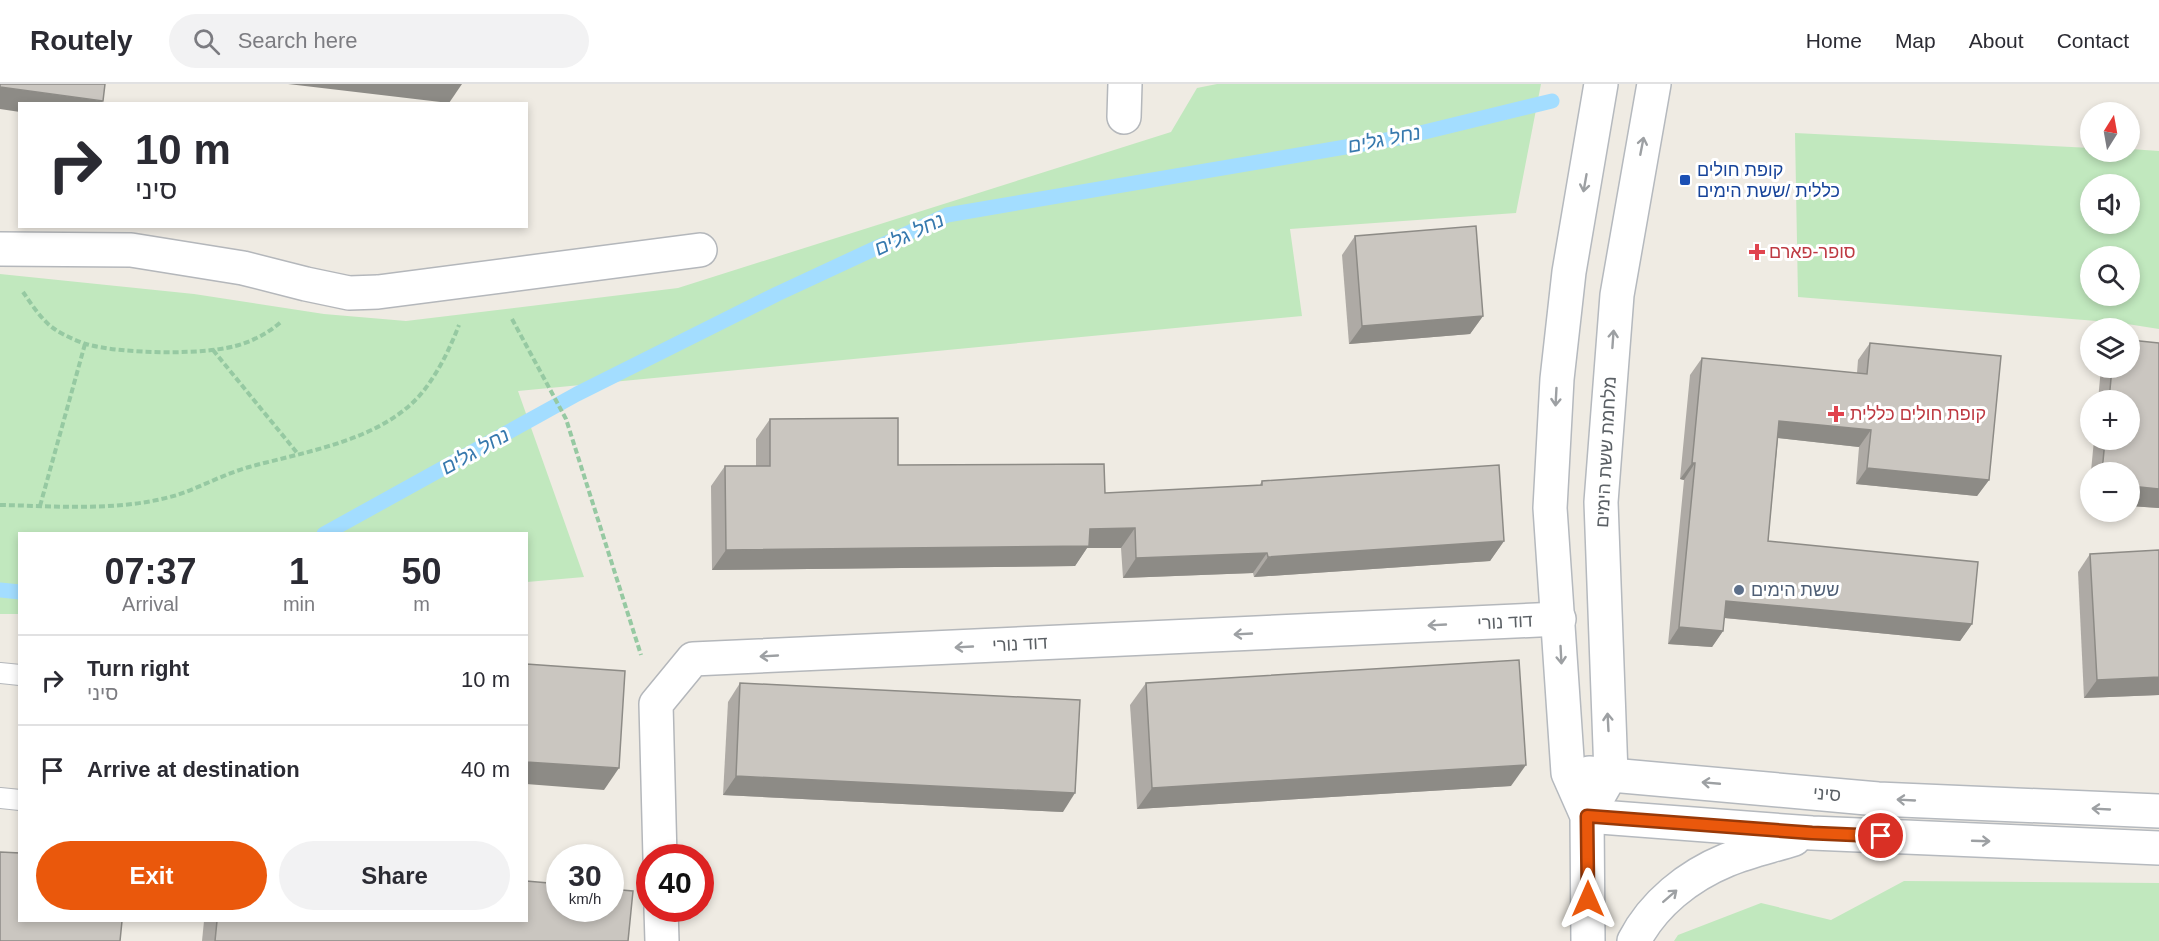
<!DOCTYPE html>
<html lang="en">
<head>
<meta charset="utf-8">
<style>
  body { margin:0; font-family:Arial,"Noto Sans Hebrew",sans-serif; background:#f2f2f3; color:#2b2b33; height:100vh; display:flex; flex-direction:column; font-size:22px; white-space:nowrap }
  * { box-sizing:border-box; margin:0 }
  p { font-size:20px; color:#7c7c81 }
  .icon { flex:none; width:33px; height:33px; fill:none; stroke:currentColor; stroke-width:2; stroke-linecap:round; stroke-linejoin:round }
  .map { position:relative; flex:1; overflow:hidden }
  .sheet { position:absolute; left:18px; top:448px; width:510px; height:390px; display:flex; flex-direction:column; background:#fff; border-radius:0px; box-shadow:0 3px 9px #0003 }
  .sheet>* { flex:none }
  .hud { position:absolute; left:18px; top:18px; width:510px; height:126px; border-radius:0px; box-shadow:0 3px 9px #0003; background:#fff; color:#2b2b33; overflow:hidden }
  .needle { width:39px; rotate:11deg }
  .tools { position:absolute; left:2080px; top:18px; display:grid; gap:12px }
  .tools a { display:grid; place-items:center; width:60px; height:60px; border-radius:50%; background:#fff; box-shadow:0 3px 9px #0003; font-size:30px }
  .speed { position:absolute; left:546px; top:760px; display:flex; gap:12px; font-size:30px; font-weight:700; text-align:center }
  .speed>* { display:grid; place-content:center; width:78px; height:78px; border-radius:50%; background:#fff; box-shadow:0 3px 9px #0003; line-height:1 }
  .speed small { font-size:15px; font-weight:400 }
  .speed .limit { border:9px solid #d22; background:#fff; color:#111 }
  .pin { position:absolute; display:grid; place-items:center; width:51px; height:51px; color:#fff; margin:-26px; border:3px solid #fff; border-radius:50%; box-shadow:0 2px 6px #0007 }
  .me { position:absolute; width:66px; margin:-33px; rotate:0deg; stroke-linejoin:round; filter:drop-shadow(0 0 4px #0008) }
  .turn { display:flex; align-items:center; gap:21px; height:126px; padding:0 18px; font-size:27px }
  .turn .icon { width:78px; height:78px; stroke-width:2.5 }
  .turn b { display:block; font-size:42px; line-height:51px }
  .eta { display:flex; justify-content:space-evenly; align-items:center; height:102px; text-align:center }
  .eta b { font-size:36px; font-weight:600; line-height:42px }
  .action { display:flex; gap:12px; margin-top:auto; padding:12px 18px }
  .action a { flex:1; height:69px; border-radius:36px; background:#ea580c; color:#fff; font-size:24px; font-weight:600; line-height:69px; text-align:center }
  .action a+a { background:#f2f2f3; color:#2b2b33 }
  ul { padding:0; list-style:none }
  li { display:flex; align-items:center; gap:18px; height:90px; padding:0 18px; border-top:2px solid #e1e1e2 }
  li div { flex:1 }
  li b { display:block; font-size:22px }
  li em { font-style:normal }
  header { display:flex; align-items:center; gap:36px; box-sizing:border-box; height:84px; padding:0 30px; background:#fff; border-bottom:2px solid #e1e1e2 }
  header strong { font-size:28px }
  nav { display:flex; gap:33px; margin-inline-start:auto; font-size:21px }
  .search { width:420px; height:54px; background:#f2f2f3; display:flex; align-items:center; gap:15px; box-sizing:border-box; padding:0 21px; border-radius:33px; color:#7c7c81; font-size:22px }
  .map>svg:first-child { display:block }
</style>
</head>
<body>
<header>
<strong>Routely</strong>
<div class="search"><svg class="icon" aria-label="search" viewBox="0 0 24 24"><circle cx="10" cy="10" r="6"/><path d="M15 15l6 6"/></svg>Search here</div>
<nav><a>Home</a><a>Map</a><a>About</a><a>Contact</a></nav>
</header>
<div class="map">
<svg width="2159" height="857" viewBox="0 0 2159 857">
  <rect width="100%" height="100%" fill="#efebe3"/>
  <g fill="#c1e8be" fill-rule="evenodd">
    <path d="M 1217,0 L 1541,0 L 1516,129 L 1290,145 L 1302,232 L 518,307 L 584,493 L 527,498 L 526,450 L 20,450 L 19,530 L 0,530 L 0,190 L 194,210 L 324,230 L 406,237 L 678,204 L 1171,48 L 1197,4 Z"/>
    <path d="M 1795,49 L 2091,64 L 2091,68 L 2130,68 L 2130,65 L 2159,67 L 2159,245 L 2121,239 L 1798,213 ZM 2091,100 L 2130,100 L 2130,140 L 2091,140 ZM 2091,172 L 2130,172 L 2130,212 L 2091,212 Z"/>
    <path d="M 1904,797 L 2159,799 L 2159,857 L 1674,857 L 1678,851 L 1761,819 L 1831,836 Z"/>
  </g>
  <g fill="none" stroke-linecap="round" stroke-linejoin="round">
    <g stroke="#a3ddff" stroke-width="15">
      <path d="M 324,450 L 577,310 L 777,210 L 947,131 L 1404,53 L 1552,17"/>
      <path d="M 0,506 L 20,508"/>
    </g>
    <defs>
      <g id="lane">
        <path d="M 0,589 L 20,591"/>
        <path d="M 0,714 L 20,716"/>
      </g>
      <g id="street">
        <path d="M 1124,33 L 1125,0"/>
        <path d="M 0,165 L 131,166 L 243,184 L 306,200 L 349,209 L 378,208 L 700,166"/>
        <path d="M 660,774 L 656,620 L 693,575 L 1559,535"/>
        <path d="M 661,825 L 662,857"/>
      </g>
      <g id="secondary">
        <path d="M 1589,689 L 1878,715 L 2159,727"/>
        <path d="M 1587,732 L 1611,690 L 1601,418 L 1617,211 L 1654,0"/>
        <path d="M 1587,732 L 1812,749 L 2159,764"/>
        <path d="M 1588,857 L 1587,732 L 1568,689 L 1550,424 L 1557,295 L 1569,188 L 1601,0"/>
        <path d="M 1634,857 C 1653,820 1688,792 1727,776 C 1748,767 1772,762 1794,755"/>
      </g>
    </defs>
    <use href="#lane" stroke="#b4b7bb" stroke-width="22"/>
    <use href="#street" stroke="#b4b7bb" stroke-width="36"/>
    <use href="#secondary" stroke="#b5b9be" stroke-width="36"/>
    <g stroke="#96c9a2" stroke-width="4" stroke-dasharray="6 3" stroke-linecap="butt">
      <path d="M 23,208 C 32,221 43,238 56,246 C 64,251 76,257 86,260 C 120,270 208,272 242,260 C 257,255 269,248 281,238"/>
      <path d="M 512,235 L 566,335 L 641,571"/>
      <path d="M 213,266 L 298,370"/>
      <path d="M 0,421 C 58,422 120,428 177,411 C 201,403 224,390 249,383 C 307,367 386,356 425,305 C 440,285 450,264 459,241"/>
      <path d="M 40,422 L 85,260"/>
    </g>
    <use href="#lane" stroke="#fff" stroke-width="20"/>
    <use href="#street" stroke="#fff" stroke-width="33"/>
    <use href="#secondary" stroke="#fff" stroke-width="33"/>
  </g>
  <g fill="#aeaaa5">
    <path d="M 1355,152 L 1483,232 L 1470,250 L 1349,260 L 1342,171 Z"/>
    <path d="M 2130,256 L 2159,259 L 2159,424 L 2130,422 L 2130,388 L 2091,388 L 2091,418 L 2088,418 L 2094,356 L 2130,356 L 2130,316 L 2098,316 L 2101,284 L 2130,284 Z"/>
    <path d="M 1870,259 L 1989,396 L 1977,412 L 1856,400 L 1859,363 L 1778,354 L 1768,457 L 1972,540 L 1960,557 L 1724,534 L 1723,547 L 1712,563 L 1668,560 L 1684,396 L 1680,395 L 1690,291 L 1702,274 L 1857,289 L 1858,276 Z"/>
    <path d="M 770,335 L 898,381 L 1105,409 L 1259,402 L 1262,397 L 1504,457 L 1490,477 L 1254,493 L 1253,489 L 1123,494 L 1121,464 L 1087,464 L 1075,482 L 712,486 L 711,402 L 725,382 L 756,382 L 756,355 Z"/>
    <path d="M 2090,470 L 2159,611 L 2084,614 L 2078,488 Z"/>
    <path d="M 740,599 L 1063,728 L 723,711 L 728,618 Z"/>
    <path d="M 1146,599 L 1511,702 L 1137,725 L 1130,621 Z"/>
    <path d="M 204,837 L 526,837 L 628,857 L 202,857 Z"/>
  </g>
  <g fill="#8d8b86">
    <path d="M 288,0 L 462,0 L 449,19 Z"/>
    <path d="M 0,3 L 103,17 L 101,20 L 20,20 L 20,28 L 0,25 Z"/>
    <path d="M 1483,232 L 1470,250 L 1349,260 L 1362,242 Z"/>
    <path d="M 1779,337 L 1871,346 L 1859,363 L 1768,353 Z"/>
    <path d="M 1692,379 L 1695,379 L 1684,396 L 1680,395 Z"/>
    <path d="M 1867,384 L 1989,396 L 1977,412 L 1856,400 Z"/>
    <path d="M 2130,402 L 2159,405 L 2159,424 L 2130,422 Z"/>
    <path d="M 1135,444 L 1121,464 L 1087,464 L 1075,482 L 712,486 L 726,466 L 1090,445 Z"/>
    <path d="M 1504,457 L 1490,477 L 1254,493 L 1268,473 Z"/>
    <path d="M 1267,469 L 1253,489 L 1123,494 L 1136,474 Z"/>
    <path d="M 1726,517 L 1972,540 L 1960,557 L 1715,533 Z"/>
    <path d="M 1679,543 L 1723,547 L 1712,563 L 1668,560 Z"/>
    <path d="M 2159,593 L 2159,611 L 2084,614 L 2097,596 Z"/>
    <path d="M 526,678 L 619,684 L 604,706 L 526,700 Z"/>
    <path d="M 1526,681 L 1511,702 L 1137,725 L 1152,704 Z"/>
    <path d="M 736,692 L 1075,709 L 1063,728 L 723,711 Z"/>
  </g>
  <g fill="#cac6c0" stroke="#8d8b86" stroke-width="1.5">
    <path d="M 0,0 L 105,0 L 103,17 L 0,3 Z"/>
    <path d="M 1476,142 L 1483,232 L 1362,242 L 1355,152 Z"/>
    <path d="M 2130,256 L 2159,259 L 2159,405 L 2130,402 L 2130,388 L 2102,388 L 2105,356 L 2130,356 L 2130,316 L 2109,316 L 2112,284 L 2130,284 Z"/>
    <path d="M 1870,259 L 2001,272 L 1989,396 L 1867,384 L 1871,346 L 1779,337 L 1768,457 L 1978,478 L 1972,540 L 1726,517 L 1723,547 L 1679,543 L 1695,379 L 1692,379 L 1702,274 L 1867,290 Z"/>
    <path d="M 898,334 L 898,381 L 1104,380 L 1105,409 L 1262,401 L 1262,397 L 1499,381 L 1504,457 L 1268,473 L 1267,469 L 1136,474 L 1135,444 L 1090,445 L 1089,462 L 726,466 L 725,382 L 770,382 L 770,335 Z"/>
    <path d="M 2159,466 L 2159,593 L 2097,596 L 2090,470 Z"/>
    <path d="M 1519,576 L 1526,681 L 1152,704 L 1146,599 Z"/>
    <path d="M 526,580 L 625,587 L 619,684 L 526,678 Z"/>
    <path d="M 740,599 L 1080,616 L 1075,709 L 736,692 Z"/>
    <path d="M 0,768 L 20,769 L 20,837 L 122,837 L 120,857 L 0,857 Z"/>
    <path d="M 526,797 L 560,800 L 560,825 L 610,825 L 610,805 L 633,807 L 628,857 L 215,857 L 217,837 L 526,837 Z"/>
  </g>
  <defs><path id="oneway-shaft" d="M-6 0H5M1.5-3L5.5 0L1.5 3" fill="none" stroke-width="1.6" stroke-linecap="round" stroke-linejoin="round" transform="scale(1.5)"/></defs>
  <g stroke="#9da0a3">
    <use href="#oneway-shaft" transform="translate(1642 62) rotate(-79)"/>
    <use href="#oneway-shaft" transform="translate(1585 99) rotate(100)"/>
    <use href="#oneway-shaft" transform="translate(1613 255) rotate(-86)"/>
    <use href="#oneway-shaft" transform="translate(1556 313) rotate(93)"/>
    <use href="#oneway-shaft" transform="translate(1437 541) rotate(177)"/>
    <use href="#oneway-shaft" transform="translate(1243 550) rotate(177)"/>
    <use href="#oneway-shaft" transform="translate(964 563) rotate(177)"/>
    <use href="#oneway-shaft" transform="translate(1561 571) rotate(87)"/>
    <use href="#oneway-shaft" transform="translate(769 572) rotate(177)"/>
    <use href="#oneway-shaft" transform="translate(1608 638) rotate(-93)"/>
    <use href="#oneway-shaft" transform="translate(1711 699) rotate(-175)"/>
    <use href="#oneway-shaft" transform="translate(1906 716) rotate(-177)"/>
    <use href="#oneway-shaft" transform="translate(2101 725) rotate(-177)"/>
    <use href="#oneway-shaft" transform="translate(1981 757) rotate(2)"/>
    <use href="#oneway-shaft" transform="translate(1670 812) rotate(-41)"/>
  </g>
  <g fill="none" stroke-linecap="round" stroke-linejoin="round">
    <defs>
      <path id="route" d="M 1588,815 L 1587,732 L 1812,749 L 1881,752"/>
    </defs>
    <use href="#route" stroke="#983908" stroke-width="15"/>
    <use href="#route" stroke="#ea580c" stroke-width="10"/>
  </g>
  <rect fill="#1a4fb4" stroke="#fff" stroke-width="2" x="1679" y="90" width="12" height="12" rx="3"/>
  <g fill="#e0444e" stroke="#fff" stroke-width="2">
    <path d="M1754 159h6v6h6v6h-6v6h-6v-6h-6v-6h6z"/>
    <path d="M1833 321h6v6h6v6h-6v6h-6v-6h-6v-6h6z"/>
  </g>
  <circle fill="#5c6f8a" stroke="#fff" stroke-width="2" cx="1739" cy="506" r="6"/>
  <g text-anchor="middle" stroke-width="6" stroke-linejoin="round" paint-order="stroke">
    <g font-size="18" fill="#164399" stroke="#fff" text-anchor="start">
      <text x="1697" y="92">קופת חולים<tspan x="1697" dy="21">כללית /ששת הימים</tspan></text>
    </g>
    <g font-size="18" fill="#be3a42" stroke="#fff" text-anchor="start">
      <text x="1769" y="174">סופר-פארם</text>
      <text x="1850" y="336">קופת חולים כללית</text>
    </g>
    <g font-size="18" fill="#5b6065" stroke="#fff">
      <text transform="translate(1606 368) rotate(-87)" y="6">מלחמת ששת הימים</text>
      <text transform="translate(1505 538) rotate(-3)" y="6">דוד נורי</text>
      <text transform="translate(1020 560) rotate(-3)" y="6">דוד נורי</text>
      <text transform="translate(1827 710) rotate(5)" y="6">סיני</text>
    </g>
    <g font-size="18" fill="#4e5e75" stroke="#fff" text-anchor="start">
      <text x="1751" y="512">ששת הימים</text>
    </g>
    <g font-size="20" font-style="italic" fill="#3779ae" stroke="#fff">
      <text transform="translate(1384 55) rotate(-11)" y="7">נחל גלים</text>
      <text transform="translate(909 150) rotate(-25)" y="7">נחל גלים</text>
      <text transform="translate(475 367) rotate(-29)" y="7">נחל גלים</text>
    </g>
  </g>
</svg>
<div class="tools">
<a><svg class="needle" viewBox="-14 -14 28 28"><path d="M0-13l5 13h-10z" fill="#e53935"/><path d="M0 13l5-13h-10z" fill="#7c7c81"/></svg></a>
<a><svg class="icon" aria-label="sound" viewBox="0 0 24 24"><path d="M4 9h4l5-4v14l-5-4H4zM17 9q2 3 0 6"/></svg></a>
<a><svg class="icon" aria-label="search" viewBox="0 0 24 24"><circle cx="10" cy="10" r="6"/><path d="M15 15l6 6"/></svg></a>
<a><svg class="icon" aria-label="layers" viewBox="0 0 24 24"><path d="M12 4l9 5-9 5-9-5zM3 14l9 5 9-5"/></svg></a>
<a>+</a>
<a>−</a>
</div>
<div class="speed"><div>30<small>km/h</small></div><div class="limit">40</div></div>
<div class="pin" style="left:1881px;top:752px;background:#d93025"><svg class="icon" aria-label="arrive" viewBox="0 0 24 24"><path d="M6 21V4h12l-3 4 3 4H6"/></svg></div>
<svg class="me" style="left:1588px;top:815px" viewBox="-20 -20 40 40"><path d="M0-17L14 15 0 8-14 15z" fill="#ea580c" stroke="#fff" stroke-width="4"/></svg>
<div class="hud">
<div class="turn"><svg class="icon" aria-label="right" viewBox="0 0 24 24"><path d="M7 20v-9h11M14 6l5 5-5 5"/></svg><div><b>10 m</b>סיני</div></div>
</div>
<section class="sheet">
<div class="eta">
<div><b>07:37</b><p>Arrival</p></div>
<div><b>1</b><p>min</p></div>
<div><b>50</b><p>m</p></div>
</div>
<ul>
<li><svg class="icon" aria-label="right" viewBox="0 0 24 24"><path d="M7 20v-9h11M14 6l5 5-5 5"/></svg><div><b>Turn right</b><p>סיני</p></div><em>10 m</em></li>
<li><svg class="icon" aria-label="arrive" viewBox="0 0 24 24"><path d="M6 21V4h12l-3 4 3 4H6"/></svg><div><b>Arrive at destination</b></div><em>40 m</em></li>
</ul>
<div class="action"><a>Exit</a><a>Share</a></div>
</section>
</div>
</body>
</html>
